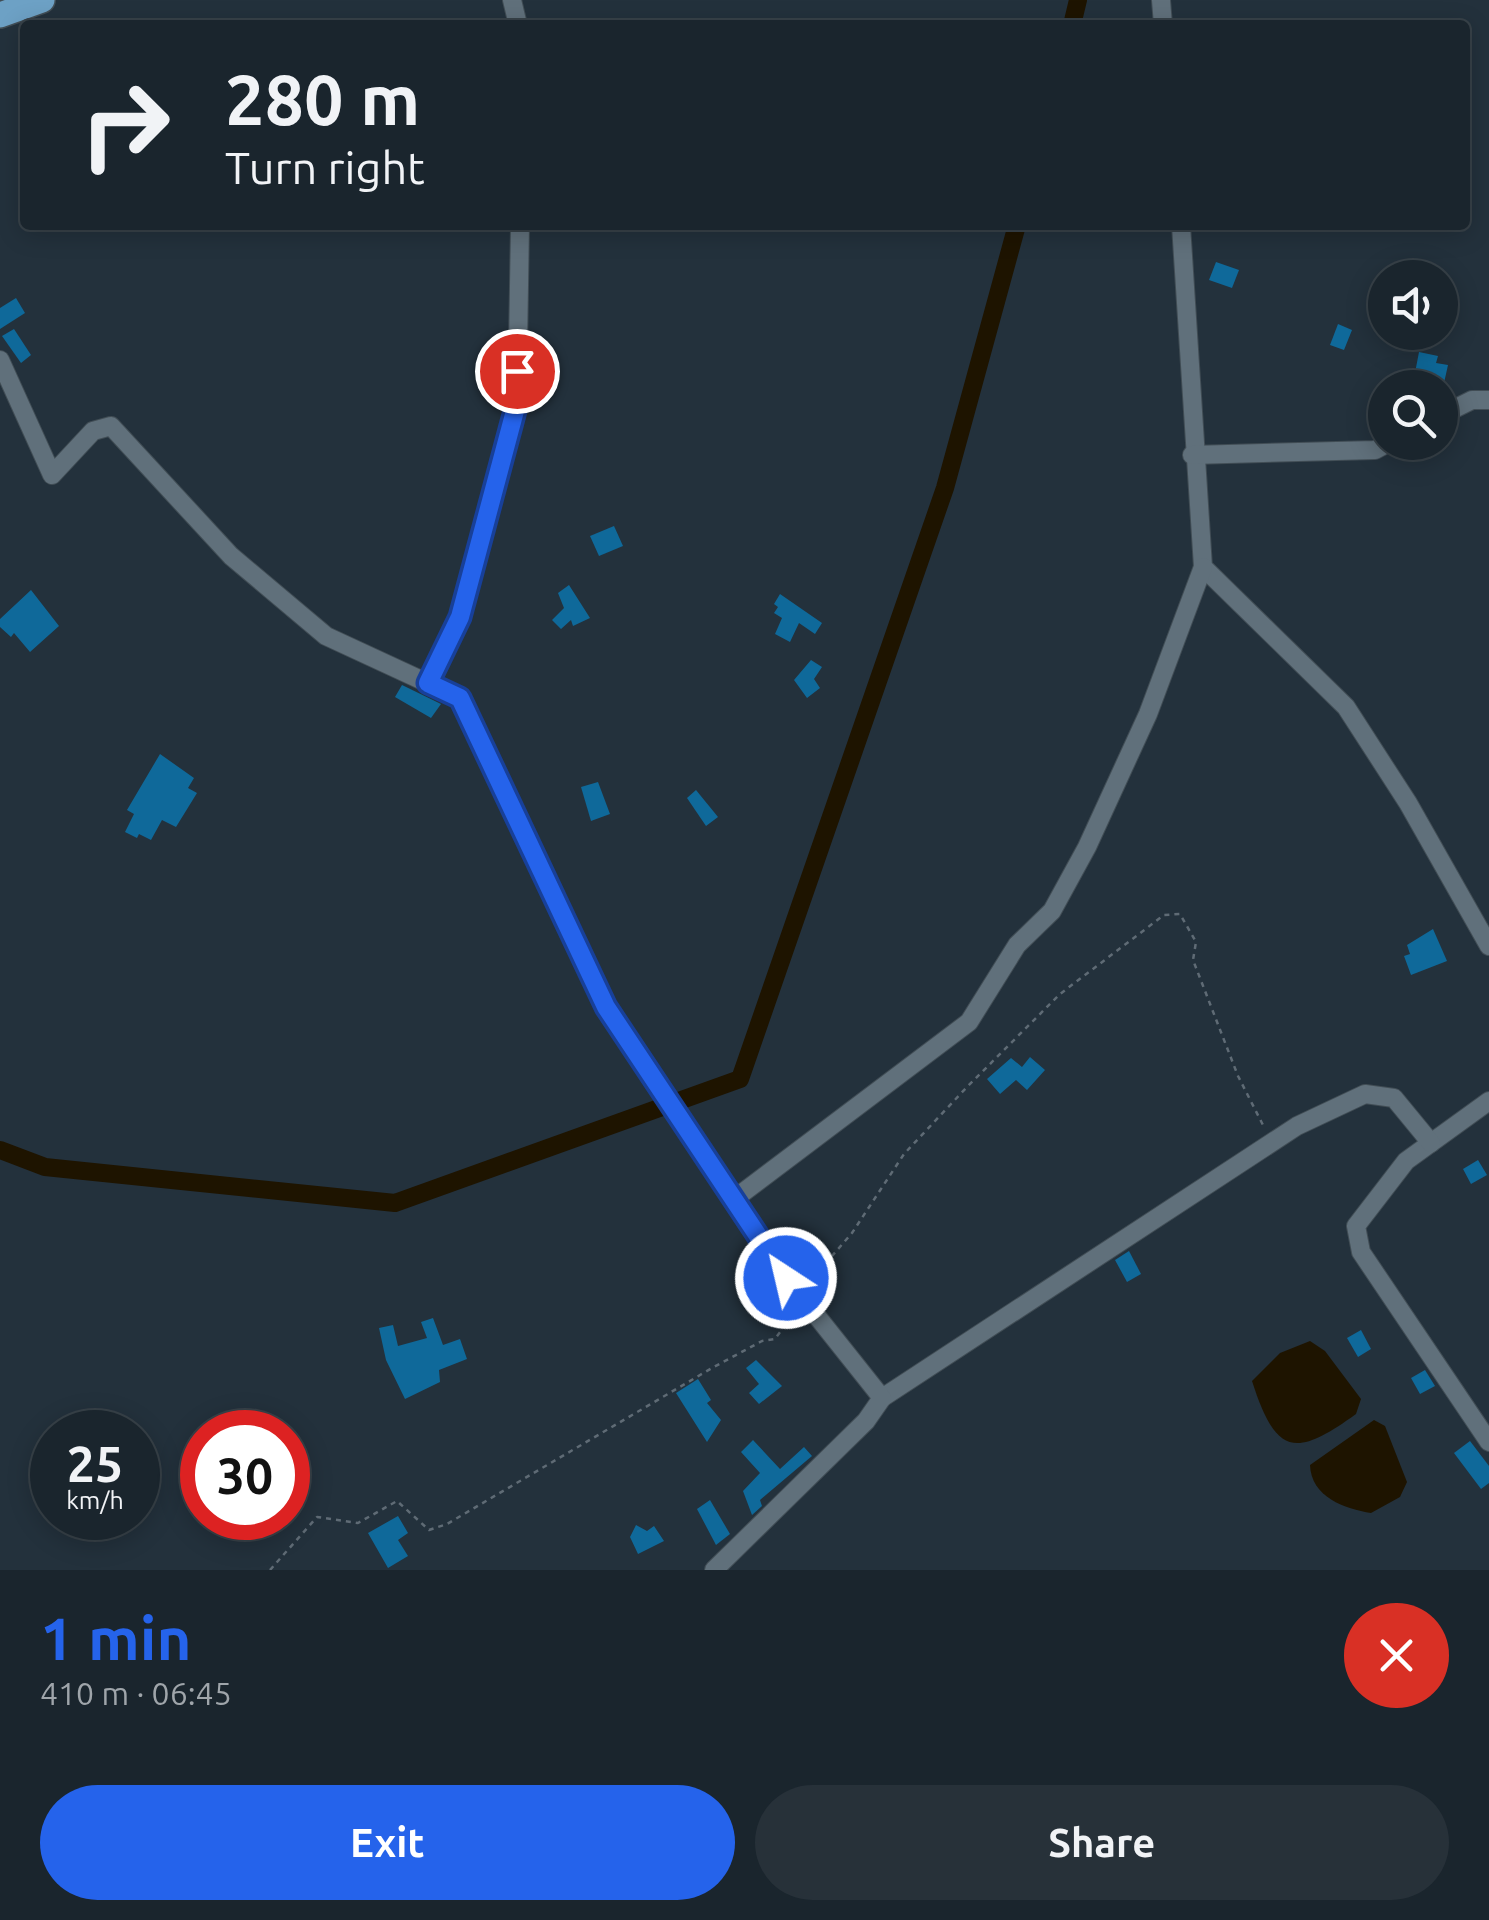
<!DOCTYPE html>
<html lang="en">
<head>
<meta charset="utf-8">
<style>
  body { margin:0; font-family:Ubuntu,sans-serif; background:#273139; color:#f1f3f6; height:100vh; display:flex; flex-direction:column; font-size:38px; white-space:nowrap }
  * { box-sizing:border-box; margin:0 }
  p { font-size:32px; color:#9fa5aa }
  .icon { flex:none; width:55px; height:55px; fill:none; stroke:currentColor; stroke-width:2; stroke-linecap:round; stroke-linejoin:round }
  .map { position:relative; height:1570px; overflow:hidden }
  .details { display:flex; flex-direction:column; background:#1a252d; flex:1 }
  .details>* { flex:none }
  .hud { position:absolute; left:20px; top:20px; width:1450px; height:210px; border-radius:10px; box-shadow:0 5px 25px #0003,0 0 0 2px #384249; background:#1a252d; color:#f1f3f6; overflow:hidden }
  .tools { position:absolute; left:1368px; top:260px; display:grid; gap:20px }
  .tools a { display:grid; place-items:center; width:90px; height:90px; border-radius:50%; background:#1a252d; box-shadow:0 5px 25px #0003,0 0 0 2px #384249; font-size:50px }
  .speed { position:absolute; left:30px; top:1410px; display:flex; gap:20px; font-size:50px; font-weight:700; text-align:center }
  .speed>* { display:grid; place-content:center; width:130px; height:130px; border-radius:50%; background:#1a252d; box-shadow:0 5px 25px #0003,0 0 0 2px #384249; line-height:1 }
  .speed small { font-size:25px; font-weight:400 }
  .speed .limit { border:15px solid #d22; background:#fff; color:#111 }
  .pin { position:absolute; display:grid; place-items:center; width:85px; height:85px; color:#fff; margin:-42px; border:5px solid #fff; border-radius:50%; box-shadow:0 2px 10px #0007 }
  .me { position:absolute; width:110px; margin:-55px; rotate:325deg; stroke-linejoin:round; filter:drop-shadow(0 0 8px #0008) }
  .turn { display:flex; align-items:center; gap:35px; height:210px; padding:0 40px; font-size:45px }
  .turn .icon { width:130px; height:130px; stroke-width:2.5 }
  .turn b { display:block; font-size:70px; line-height:85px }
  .round { display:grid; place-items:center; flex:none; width:105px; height:105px; border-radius:52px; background:#273139 }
  .overview { display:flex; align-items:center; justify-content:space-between; height:170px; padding:0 40px }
  h1 { font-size:60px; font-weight:700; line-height:75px; color:#2563eb }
  .primary-button { display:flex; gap:20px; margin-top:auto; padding:20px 40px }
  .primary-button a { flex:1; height:115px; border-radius:60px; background:#2563eb; color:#fff; font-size:40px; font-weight:700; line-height:115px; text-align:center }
  .primary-button a+a { background:#273139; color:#f1f3f6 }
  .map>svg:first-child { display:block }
</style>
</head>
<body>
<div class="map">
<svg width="1489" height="1570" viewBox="0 0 1489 1570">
  <rect width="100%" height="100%" fill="#23313c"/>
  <g fill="#1e1400">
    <path d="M 1310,1341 L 1325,1351 L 1361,1399 L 1356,1414 C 1295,1458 1276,1456 1252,1381 L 1280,1353 Z"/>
    <path d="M 1374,1420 L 1385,1426 L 1407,1482 L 1400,1497 L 1371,1513 C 1345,1509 1311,1497 1310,1465 Z"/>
  </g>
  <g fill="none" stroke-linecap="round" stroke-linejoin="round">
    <g stroke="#1e1400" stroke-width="18">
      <path d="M 1072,25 L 1078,0"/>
      <path d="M 0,1150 L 45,1167 L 395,1203 L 740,1079 L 945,488 L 1017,225"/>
    </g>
  </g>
  <g fill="#0f699a">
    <path d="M 1216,262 L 1239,270 L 1232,288 L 1209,280 Z"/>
    <path d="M 16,298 L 25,313 L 0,329 L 0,308 Z"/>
    <path d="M 1338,324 L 1352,330 L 1344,350 L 1330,345 Z"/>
    <path d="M 14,329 L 31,355 L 21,363 L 2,336 Z"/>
    <path d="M 1419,352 L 1438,356 L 1436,363 L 1448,365 L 1444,383 L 1414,378 Z"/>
    <path d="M 614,526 L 623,546 L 599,556 L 590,536 Z"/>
    <path d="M 569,585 L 590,618 L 573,626 L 571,620 L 561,629 L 552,620 L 564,608 L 558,593 Z"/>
    <path d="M 31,590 L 59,626 L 30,652 L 14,633 L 11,637 L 0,627 L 0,619 Z"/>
    <path d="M 780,594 L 822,623 L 815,634 L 799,623 L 790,642 L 775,634 L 782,618 L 774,613 L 778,607 L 774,604 Z"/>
    <path d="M 811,660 L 822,667 L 814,679 L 820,688 L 807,698 L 794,680 Z"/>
    <path d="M 402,685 L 441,704 L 431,718 L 395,697 Z"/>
    <path d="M 160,754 L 194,778 L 188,788 L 197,793 L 176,827 L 162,820 L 151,840 L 139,834 L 137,838 L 125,832 L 134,814 L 127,810 Z"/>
    <path d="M 598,782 L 610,814 L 591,821 L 581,787 Z"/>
    <path d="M 696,790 L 718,817 L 706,826 L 687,798 Z"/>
    <path d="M 1433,929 L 1447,961 L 1411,975 L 1404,956 L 1410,954 L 1407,945 Z"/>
    <path d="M 1030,1057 L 1045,1070 L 1027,1090 L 1016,1080 L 1000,1094 L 987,1079 L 1011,1058 L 1022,1067 Z"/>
    <path d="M 1478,1160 L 1487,1175 L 1471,1184 L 1463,1169 Z"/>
    <path d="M 1129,1251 L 1141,1274 L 1127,1282 L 1115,1260 Z"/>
    <path d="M 433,1318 L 443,1345 L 460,1339 L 467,1359 L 439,1370 L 440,1382 L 405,1399 L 386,1360 L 379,1328 L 393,1325 L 398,1346 L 427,1338 L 421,1322 Z"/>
    <path d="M 1361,1330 L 1371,1349 L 1358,1357 L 1347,1338 Z"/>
    <path d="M 756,1360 L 782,1386 L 759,1404 L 749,1393 L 759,1384 L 746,1368 Z"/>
    <path d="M 1425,1370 L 1435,1386 L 1420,1394 L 1411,1378 Z"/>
    <path d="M 698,1379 L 711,1400 L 707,1403 L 721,1420 L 707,1442 L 676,1393 Z"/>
    <path d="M 753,1440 L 780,1469 L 804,1447 L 812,1456 L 760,1500 L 762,1506 L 752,1515 L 743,1491 L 760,1473 L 741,1452 Z"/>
    <path d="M 1470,1441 L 1489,1466 L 1489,1483 L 1481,1489 L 1454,1453 Z"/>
    <path d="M 710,1500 L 730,1534 L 716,1545 L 697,1509 Z"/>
    <path d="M 398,1516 L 408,1533 L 398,1540 L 408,1556 L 388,1568 L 368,1533 Z"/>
    <path d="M 636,1525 L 647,1531 L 654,1526 L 664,1541 L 638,1554 L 630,1537 Z"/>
  </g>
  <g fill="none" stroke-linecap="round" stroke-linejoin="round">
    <defs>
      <g id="minor">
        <path d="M 512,0 L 518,25"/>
        <path d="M 1161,0 L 1163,25"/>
        <path d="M 1181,225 L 1203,567 L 1346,707 L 1408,803 L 1489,946"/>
        <path d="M 0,360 L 52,475 L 93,431 L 111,426 L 231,556 L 326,636 L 460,698 L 606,1007 L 733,1200 L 969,1022 L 1017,945 L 1052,911 L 1087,847 L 1148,714 L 1203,567"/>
        <path d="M 1440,416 L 1472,400 L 1489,400"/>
        <path d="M 1192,455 L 1375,450 L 1390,442"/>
        <path d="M 428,683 L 460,617 L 517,407 L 520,225"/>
        <path d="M 1489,1101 L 1406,1161 L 1356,1226 L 1361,1252 L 1489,1442"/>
        <path d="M 882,1398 L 1297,1126 L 1365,1094 L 1394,1098 L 1431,1143"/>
        <path d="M 714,1570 L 866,1421 L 882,1398 L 773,1261 L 733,1200"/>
      </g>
      <path id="primary" d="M 0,15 L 42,0"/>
    </defs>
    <use href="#minor" stroke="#414d55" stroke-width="20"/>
    <use href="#primary" stroke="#414d55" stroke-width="28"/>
    <g stroke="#5f6b75" stroke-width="2.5" stroke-dasharray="5 5" stroke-linecap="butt">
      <path d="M 812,1279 L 852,1233 L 904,1154 L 967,1087 L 1060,994 L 1164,915 L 1180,914 L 1196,942 L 1193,960 L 1238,1076 L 1265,1129"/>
      <path d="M 270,1570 L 317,1517 L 358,1523 L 397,1501 L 429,1530 L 447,1524 L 712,1368 L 762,1341 L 775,1339 L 792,1316"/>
    </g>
    <use href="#minor" stroke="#60707b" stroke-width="18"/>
    <use href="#primary" stroke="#6da1c5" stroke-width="25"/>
  </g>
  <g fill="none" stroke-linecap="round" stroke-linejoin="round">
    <defs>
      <path id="route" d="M 517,371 L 516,407 L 460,617 L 428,683 L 460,698 L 606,1007 L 786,1278"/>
    </defs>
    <use href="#route" stroke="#184099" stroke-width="25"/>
    <use href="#route" stroke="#2563eb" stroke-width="18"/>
  </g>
</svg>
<div class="tools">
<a><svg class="icon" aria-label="sound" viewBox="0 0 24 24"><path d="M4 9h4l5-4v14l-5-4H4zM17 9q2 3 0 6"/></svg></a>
<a><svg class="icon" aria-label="search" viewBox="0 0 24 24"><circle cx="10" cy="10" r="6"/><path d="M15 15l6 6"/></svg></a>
</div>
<div class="speed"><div>25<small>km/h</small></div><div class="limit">30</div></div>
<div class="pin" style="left:517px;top:371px;background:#d93025"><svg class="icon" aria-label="arrive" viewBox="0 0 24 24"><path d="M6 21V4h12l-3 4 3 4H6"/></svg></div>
<svg class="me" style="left:786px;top:1278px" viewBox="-20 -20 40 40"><circle r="17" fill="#2563eb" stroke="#fff" stroke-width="3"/><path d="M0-11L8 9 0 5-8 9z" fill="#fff"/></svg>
<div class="hud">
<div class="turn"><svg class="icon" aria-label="right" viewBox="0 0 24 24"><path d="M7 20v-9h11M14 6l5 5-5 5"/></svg><div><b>280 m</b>Turn right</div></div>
</div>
</div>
<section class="details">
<div class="overview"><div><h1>1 min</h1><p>410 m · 06:45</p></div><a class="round" style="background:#d93025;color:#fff"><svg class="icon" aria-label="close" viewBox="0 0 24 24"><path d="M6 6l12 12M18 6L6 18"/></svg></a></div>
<div class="primary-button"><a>Exit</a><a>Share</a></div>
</section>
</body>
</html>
